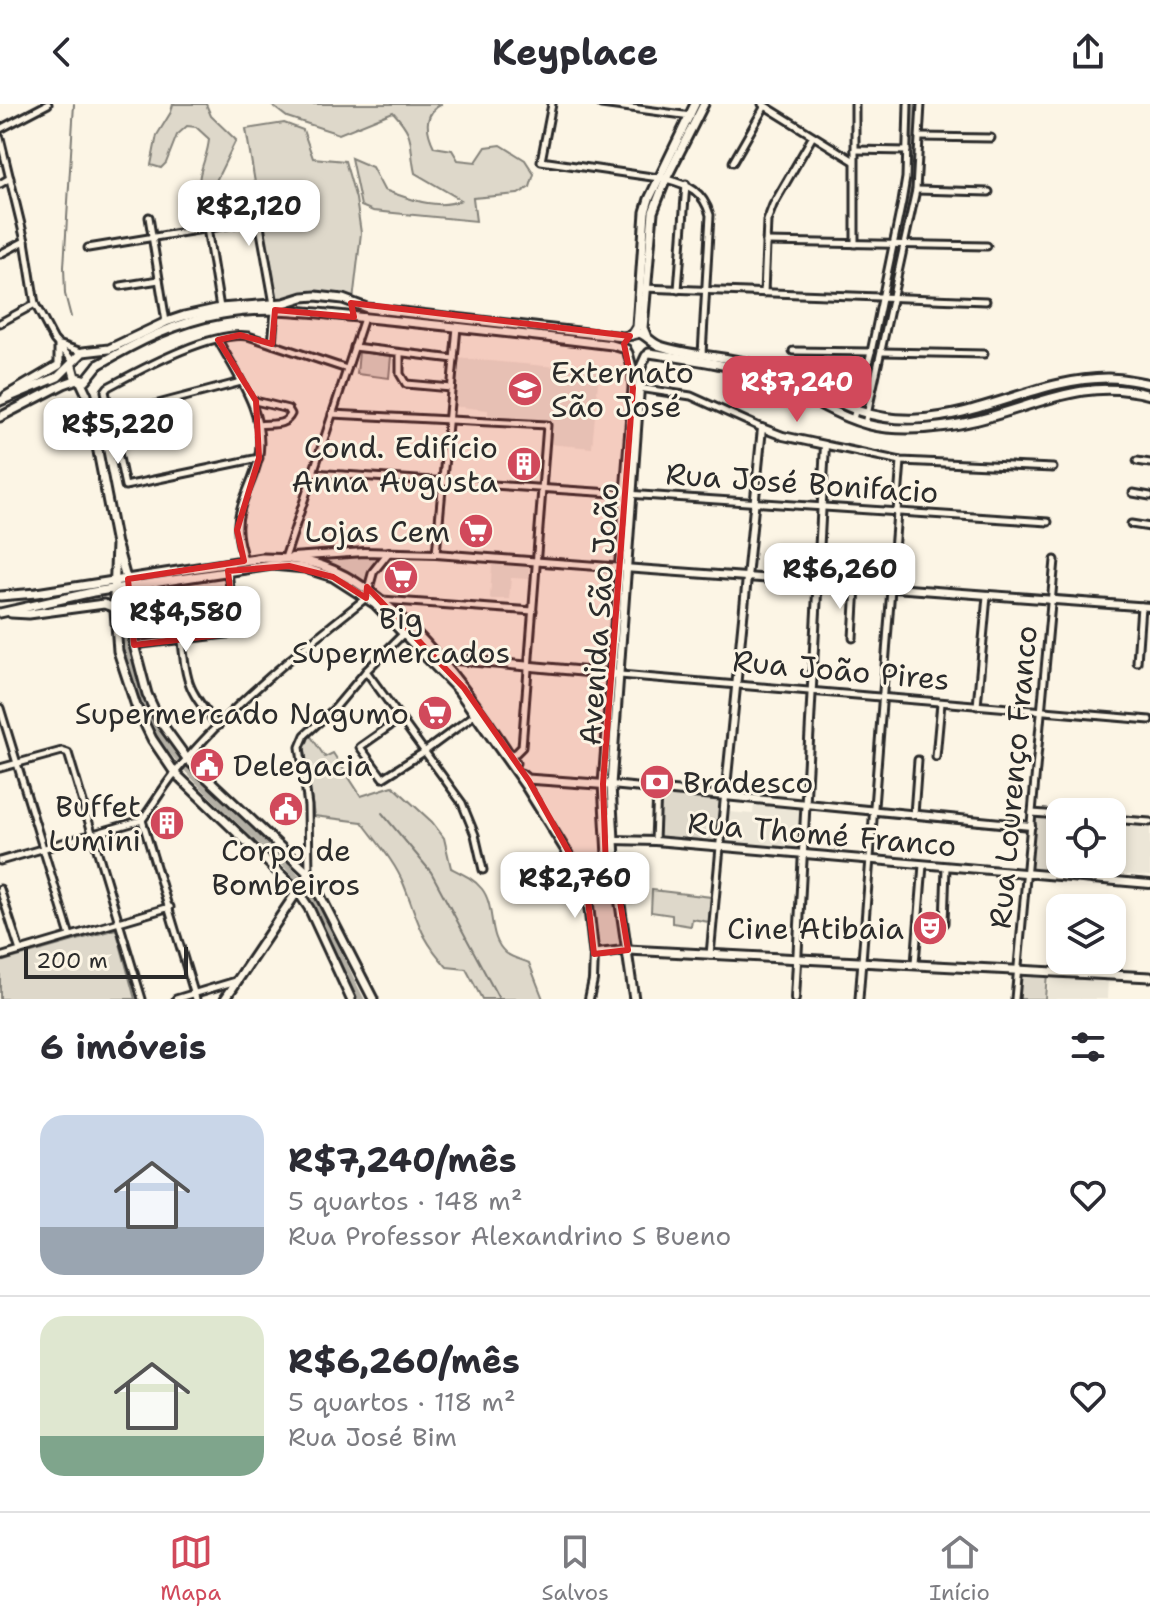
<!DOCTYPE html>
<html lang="pt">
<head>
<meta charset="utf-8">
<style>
	:root { --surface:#fff; --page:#f7f7f7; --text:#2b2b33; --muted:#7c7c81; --line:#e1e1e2; --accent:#d1495b }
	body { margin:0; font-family:"Shantell Sans",sans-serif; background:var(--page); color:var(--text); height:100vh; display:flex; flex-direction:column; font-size:30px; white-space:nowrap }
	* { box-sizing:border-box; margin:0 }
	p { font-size:26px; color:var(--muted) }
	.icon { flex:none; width:44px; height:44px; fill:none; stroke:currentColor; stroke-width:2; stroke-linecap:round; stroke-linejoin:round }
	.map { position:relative; height:895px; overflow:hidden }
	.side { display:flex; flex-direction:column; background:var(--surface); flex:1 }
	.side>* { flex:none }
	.tools { position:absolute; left:1046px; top:694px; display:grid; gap:16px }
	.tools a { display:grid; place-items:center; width:80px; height:80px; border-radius:16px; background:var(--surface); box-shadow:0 4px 12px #0003; font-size:40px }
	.scale { position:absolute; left:24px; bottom:20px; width:164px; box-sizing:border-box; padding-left:8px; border:4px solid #2b2b2b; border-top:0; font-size:22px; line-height:28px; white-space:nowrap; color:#2b2b2b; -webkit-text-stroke:6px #fcf5e5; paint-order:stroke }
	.price { position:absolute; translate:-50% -68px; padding:0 18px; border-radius:16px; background:#fff; color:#222; font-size:26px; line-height:52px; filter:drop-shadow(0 2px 4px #0008) }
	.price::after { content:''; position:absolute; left:50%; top:48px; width:24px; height:18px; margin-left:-12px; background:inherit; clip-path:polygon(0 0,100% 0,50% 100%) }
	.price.active { background:var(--accent); color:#fff }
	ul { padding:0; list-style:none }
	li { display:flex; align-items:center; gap:24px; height:200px; padding:0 40px }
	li+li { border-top:2px solid var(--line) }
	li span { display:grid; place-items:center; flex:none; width:224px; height:160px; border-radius:24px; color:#555 }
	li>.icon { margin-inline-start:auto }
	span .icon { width:96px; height:96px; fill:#fffc; stroke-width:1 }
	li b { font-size:34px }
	h2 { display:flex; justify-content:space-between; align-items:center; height:96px; padding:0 40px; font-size:34px }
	header { display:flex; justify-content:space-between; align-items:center; height:104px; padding:0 40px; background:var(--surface); font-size:36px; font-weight:700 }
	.tab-bar { display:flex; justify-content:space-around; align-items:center; height:112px; border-top:2px solid var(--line); background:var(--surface); font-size:22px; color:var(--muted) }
	.tab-bar a { display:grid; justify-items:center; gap:4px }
	.tab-bar .active { color:var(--accent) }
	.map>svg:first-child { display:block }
</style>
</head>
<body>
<header><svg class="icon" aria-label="back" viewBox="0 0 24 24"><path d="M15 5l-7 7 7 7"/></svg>Keyplace<svg class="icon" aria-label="share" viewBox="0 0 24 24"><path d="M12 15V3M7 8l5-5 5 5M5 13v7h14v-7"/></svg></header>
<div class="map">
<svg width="1150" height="895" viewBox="0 0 1150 895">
	<rect width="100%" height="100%" fill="#fcf5e5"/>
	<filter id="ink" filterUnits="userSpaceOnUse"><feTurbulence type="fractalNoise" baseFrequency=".0125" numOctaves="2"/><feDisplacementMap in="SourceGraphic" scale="16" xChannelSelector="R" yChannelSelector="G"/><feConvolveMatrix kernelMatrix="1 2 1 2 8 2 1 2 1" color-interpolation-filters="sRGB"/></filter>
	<g filter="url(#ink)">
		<g fill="#ece6d7">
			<path d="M457 254 599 267 592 344 549 340 551 319 488 313V306L452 302Z"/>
			<path d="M492 461 529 462V475L511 474 509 495H490Z"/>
			<path d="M754 699 800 703 798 744 727 738 729 708 753 710Z"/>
			<path d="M1112 720 1150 723V772L1098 769V760H1112Z"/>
			<path d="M1049 870 1108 873 1107 895H1047Z"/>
		</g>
		<g fill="#ded8ca" stroke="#84827a" stroke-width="2">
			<path d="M173 0H206L211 12 236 36 212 85 199 86C197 68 208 53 209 35L196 23 187 22 177 31 166 59 161 64 151 61 157 31 171 8Z"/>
			<path d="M270 0H442C423 9 426 27 434 43L452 46 458 56 476 58 486 43 501 41 525 56 534 70 530 83 518 90 473 94 476 117 373 107 361 102 351 54 372 63 384 86C408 94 437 107 461 96L415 69C408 38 417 34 393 8L339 30 287 13Z"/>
			<path d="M284 19 303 26 313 54 345 57 356 95 361 129 353 197 343 192 275 198 246 25Z"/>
			<path d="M359 248 391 252 389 274 357 270Z"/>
			<path d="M387 449 366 485 341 469 291 454Z"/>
			<path d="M310 631 325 653 333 649 361 692 393 682 432 718 444 734 451 764C463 770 474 775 482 785 496 803 487 833 506 849 512 854 523 856 529 859L543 895H482L466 865 447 863C419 832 419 818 404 781 395 758 376 737 362 718L314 712 304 646Z"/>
			<path d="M661 689 721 695 717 738 658 734Z"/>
			<path d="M1033 710 1060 712V760H1092V772L1029 768Z"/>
			<path d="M602 766 615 772 624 842 595 845 588 779 589 772Z"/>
			<path d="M652 786 711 793 709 818 692 815 691 822 672 819V811L651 808Z"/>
			<path d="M116 825 135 895H0V858Z"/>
			<path d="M1019 868 1047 869 1045 895H1017Z"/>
		</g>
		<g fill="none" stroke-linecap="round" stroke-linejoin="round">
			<g stroke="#7d7b74" stroke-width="2">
				<path d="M71 213 65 190 64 163 74 0"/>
				<path d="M382 709 431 768 499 895"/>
			</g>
			<g stroke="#b4b0a5" stroke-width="6">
				<path d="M864 304 910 81 913 0"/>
				<path d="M125 492C122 615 174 654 256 733 269 745 284 757 295 771 325 806 339 855 361 895"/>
			</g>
			<g stroke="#2b2b2b" stroke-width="11">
				<g id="minor">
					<path d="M552 0 541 57 666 75C689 81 703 87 710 111L702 250"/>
					<path d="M601 0 691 12"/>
					<path d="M762 0 854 57"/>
					<path d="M855 0V140"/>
					<path d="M0 25 48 0"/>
					<path d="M920 33 991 34"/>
					<path d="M0 34 25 137 35 200 54 236 73 257"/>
					<path d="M855 46 907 47"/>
					<path d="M733 58 765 2"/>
					<path d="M0 80 10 74"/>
					<path d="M253 83 274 200"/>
					<path d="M916 86 989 88"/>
					<path d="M149 113 166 218"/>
					<path d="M207 124 220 204"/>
					<path d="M766 138 987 142"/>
					<path d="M88 144 258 116"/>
					<path d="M0 150 25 137"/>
					<path d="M121 182 159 176"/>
					<path d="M643 184 986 197"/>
					<path d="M678 186 686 80"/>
					<path d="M764 189 767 117 773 101 813 32"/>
					<path d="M0 219 35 200"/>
					<path d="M218 236C238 272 268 313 258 356 253 379 236 403 238 427 238 437 242 447 244 457"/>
					<path d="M272 240 275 206"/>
					<path d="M61 241 82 248"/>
					<path d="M354 243 454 255"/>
					<path d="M793 247 871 248"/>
					<path d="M883 248 984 250"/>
					<path d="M400 249V270L406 280 451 284"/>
					<path d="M639 284 691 292 762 324"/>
					<path d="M251 296 288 305 291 310C285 323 271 319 258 321"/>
					<path d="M332 310 547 321 522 643 516 649 508 651"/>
					<path d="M109 313 241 278"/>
					<path d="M853 315 871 248 902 98 906 74 908 0"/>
					<path d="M865 320 916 86 921 0"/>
					<path d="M825 341 901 357 1053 364"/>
					<path d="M259 354 125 382 105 287 108 283C142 265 210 227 248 232L347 265"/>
					<path d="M1137 357 1150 359"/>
					<path d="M313 369 1048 418"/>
					<path d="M1133 389 1150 392"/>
					<path d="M1131 420 1150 423"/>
					<path d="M436 450 457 223"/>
					<path d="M285 454 364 214"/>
					<path d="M382 496 533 507"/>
					<path d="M853 534 856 481"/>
					<path d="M182 536C186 581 189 587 218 622"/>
					<path d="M134 541 235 529 228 467"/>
					<path d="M1137 558 1141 502"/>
					<path d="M366 567 462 699 475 731 483 766"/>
					<path d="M620 571 1150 616"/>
					<path d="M977 602 987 492"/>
					<path d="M0 604 70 832"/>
					<path d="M400 615 360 643 383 674 424 648 477 609"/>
					<path d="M936 653 941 599"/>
					<path d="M0 664 62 647 68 649 142 895"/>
					<path d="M1032 709 1060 711"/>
					<path d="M914 710 918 656"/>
					<path d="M1112 715 1150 718"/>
					<path d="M142 716C153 701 163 684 174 670 228 603 299 547 366 494"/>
					<path d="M142 716 196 895"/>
					<path d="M655 737 657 685"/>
					<path d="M0 757 142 716"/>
					<path d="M309 769 308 702 300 643 305 631 335 604 366 567 409 524"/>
					<path d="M1093 776 1094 760"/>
					<path d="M0 785 20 847"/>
					<path d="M944 819 946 763"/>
					<path d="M710 851 720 743"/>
					<path d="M0 853 170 803"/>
					<path d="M915 859 923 761"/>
					<path d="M176 895 236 877"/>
					<path d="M859 895 901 357"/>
					<path d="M1015 895 1055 456"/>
				</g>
			</g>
			<g stroke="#2b2b2b" stroke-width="12">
				<g id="tertiary">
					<path d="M292 453 364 448 436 450 1150 503"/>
					<path d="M367 490 373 468 389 448"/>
					<path d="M611 681 1031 722"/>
					<path d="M613 736 655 737 1150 780"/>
					<path d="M720 743 762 324 783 332 825 341 795 895"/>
					<path d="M589 895 593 876 594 850"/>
				</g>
			</g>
			<g stroke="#2b2b2b" stroke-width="13">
				<g id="secondary">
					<path d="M632 231 637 223 645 108 649 95 695 0"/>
					<path d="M646 231 643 224 653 108 666 75 704 0"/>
					<path d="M649 249C689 255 731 260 769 275 807 290 844 320 887 324 916 327 949 323 978 316 1038 301 1086 273 1150 291"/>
					<path d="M98 261C137 238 176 218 222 210 270 201 320 210 368 214 449 222 531 231 612 241L626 245"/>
					<path d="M72 262 75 273 86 276 98 261"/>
					<path d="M80 276 87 291 116 440 114 493 118 547 136 602 152 635 175 669 297 786 309 804 351 895"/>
					<path d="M6 292 59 261V242"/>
					<path d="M0 297 58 273 83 248 109 245 166 218 184 212 220 204 284 199 303 193 316 192 343 195 367 204 623 233 640 229C648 233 652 239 660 242 693 253 729 251 762 263 819 283 851 318 917 315 983 312 1042 274 1108 274 1122 274 1136 277 1150 280"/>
					<path d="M0 313 64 280 78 275"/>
					<path d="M117 442 125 471 132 482 134 541 147 590 159 616 188 656 309 770 373 895"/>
					<path d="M0 492 36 489 262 454C283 454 303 455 323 462 399 489 473 593 515 659"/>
					<path d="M0 509 93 488 272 461 305 464 333 473 375 500 458 586 525 681 586 779"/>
					<path d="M11 509 29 510 104 500 115 504"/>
					<path d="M439 554 614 570"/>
					<path d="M521 670 527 675 611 681"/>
					<path d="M601 765 593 768 586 779 594 850 628 846 1150 873"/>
					<path d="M601 765 604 763 607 752 603 680 633 284V267L628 249"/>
					<path d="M225 895 309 770"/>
					<path d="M634 895 616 773 611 681 641 263 646 252"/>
				</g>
			</g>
			<use href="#minor" stroke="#fcf5e5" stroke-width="5"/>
			<use href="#tertiary" stroke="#fcf5e5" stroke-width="6"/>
			<use href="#secondary" stroke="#fcf5e5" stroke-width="7"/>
		</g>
	</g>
	<path fill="#d62828" fill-opacity="0.2" stroke="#d62828" stroke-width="6" stroke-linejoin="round" d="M351 199 630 232 624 240 633 284 603 680 606 765 616 773 628 846 594 850 586 779 529 677 464 584 367 483 366 494 333 473 289 462 228 467 235 529 134 541 128 475 244 457 237 426 259 354 256 297 218 236 240 231 272 240 275 206 354 213Z"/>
	<defs>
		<g id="school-disc" transform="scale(1.8)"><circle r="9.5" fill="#d1495b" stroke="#fcf5e5"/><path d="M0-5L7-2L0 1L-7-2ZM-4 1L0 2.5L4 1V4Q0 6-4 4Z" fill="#fff"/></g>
		<g id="building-disc" transform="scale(1.8)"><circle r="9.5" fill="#d1495b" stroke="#fcf5e5"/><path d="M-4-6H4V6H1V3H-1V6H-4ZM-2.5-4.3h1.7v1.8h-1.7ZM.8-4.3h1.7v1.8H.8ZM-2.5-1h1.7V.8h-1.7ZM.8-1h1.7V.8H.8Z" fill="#fff"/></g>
		<g id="supermarket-disc" transform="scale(1.8)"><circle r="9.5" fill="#d1495b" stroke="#fcf5e5"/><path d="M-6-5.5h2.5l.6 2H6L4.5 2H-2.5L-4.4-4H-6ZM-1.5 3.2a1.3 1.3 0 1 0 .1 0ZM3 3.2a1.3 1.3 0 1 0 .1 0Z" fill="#fff"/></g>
		<g id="civic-disc" transform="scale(1.8)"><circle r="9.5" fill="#d1495b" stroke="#fcf5e5"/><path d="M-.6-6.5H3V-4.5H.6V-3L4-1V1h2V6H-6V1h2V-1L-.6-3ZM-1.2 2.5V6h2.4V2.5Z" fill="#fff"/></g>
		<g id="bank-disc" transform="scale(1.8)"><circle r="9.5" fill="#d1495b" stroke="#fcf5e5"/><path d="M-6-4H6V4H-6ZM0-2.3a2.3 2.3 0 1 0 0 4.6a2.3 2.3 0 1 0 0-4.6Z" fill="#fff"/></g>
		<g id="theatre-disc" transform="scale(1.8)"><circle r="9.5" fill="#d1495b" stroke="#fcf5e5"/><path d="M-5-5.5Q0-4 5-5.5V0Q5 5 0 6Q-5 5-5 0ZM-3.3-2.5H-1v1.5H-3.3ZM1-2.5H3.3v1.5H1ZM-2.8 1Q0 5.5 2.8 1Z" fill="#fff"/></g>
	</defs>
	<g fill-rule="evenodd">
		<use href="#school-disc" x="525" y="285"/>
		<use href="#building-disc" x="524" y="360"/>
		<use href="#supermarket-disc" x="476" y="427"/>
		<use href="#supermarket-disc" x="401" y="473"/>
		<use href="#supermarket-disc" x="435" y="609"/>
		<use href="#civic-disc" x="207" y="661"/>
		<use href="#bank-disc" x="657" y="678"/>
		<use href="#civic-disc" x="286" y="705"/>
		<use href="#building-disc" x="167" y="719"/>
		<use href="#theatre-disc" x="930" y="824"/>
	</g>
	<g text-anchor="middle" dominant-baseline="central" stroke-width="6" stroke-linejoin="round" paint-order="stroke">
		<g font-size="30" fill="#2b2b2b" stroke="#fcf5e5" text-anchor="end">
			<text x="551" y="268" text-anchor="start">Externato<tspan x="551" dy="34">São José</tspan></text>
			<text x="498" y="343">Cond. Edifício<tspan x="498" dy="34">Anna Augusta</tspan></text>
			<text x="450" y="427">Lojas Cem</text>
			<text x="401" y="514" text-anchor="middle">Big<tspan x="401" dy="34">Supermercados</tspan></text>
			<text x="409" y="609">Supermercado Nagumo</text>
			<text x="233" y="661" text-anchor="start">Delegacia</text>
			<text x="683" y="678" text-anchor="start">Bradesco</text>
			<text x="141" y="702">Buffet<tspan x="141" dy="34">Lumini</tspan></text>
			<text x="286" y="746" text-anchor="middle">Corpo de<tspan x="286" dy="34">Bombeiros</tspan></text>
			<text x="904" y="824">Cine Atibaia</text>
		</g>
		<g font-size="30" fill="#2b2b2b" stroke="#fcf5e5">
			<text transform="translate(802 379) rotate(4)">Rua José Bonifacio</text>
			<text transform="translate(599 510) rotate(-86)">Avenida São João</text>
			<text transform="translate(841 566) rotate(5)">Rua João Pires</text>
			<text transform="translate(1013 673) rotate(-85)">Rua Lourenço Franco</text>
			<text transform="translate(822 730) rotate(5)">Rua Thomé Franco</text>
		</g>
	</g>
</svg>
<div class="tools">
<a><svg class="icon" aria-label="locate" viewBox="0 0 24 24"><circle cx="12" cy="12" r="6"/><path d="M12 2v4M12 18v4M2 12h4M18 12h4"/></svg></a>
<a><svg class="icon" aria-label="layers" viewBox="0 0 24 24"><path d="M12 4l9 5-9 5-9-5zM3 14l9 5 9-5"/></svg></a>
</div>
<div class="scale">200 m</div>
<b class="price" style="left:249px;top:144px">R$2,120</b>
<b class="price active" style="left:797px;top:320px">R$7,240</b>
<b class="price" style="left:118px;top:362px">R$5,220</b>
<b class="price" style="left:840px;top:507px">R$6,260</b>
<b class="price" style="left:186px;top:550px">R$4,580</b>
<b class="price" style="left:575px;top:816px">R$2,760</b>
</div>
<section class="side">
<h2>6 imóveis<svg class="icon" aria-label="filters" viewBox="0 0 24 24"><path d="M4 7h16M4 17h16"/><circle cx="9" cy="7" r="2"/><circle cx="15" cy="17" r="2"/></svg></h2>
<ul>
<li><span style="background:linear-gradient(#c9d6e8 70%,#9aa5b1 0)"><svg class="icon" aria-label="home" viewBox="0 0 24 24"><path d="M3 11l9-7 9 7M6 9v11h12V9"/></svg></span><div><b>R$7,240/mês</b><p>5 quartos · 148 m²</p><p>Rua Professor Alexandrino S Bueno</p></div><svg class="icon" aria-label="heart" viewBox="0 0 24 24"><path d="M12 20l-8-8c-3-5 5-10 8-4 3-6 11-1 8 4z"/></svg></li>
<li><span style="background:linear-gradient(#dfe7d0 75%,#7fa58c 0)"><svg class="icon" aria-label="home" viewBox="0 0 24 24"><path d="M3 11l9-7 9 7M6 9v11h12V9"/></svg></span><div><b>R$6,260/mês</b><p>5 quartos · 118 m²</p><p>Rua José Bim</p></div><svg class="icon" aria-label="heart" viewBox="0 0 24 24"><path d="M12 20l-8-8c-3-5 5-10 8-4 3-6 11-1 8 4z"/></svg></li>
</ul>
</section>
<nav class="tab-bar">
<a class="active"><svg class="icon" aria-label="map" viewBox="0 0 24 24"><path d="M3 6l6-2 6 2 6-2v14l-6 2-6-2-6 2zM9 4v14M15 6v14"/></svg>Mapa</a>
<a><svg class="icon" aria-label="saved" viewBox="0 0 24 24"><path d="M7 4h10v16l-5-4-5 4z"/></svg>Salvos</a>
<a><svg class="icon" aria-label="home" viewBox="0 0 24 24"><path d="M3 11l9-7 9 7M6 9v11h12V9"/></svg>Início</a>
</nav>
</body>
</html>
